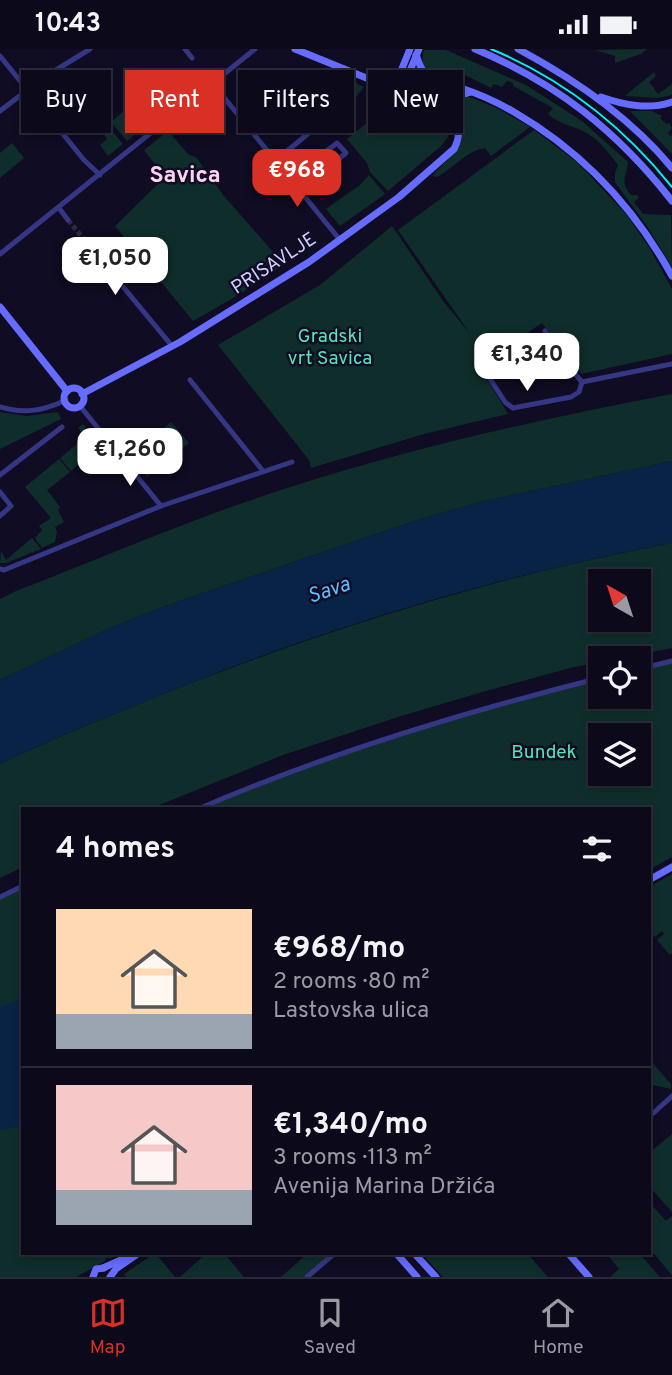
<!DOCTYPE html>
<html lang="en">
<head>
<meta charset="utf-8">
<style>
	:root { --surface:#0b091a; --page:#141223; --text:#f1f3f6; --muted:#9a9aa2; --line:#2b2a39; --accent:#d93025 }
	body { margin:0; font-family:Overpass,sans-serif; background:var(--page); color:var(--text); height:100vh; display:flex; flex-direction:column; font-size:26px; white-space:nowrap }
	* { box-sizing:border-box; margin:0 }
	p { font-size:23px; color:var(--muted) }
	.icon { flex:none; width:38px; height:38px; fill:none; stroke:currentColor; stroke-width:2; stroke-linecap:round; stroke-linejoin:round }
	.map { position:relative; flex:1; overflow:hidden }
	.panel { position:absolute; left:21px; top:758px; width:630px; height:448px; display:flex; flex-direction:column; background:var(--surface); border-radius:0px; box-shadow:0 4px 10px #0003,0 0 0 2px var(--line) }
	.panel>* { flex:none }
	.guide { position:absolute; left:21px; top:21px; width:630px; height:63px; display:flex; gap:14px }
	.needle { width:46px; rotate:321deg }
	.tools { position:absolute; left:588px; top:520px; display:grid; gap:14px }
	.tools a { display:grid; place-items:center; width:63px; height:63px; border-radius:0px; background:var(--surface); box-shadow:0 4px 10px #0003,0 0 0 2px var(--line); font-size:35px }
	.price { position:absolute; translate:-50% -60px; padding:0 16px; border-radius:14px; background:#fff; color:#222; font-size:23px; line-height:46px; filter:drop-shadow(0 2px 4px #0008) }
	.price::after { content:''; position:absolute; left:50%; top:42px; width:21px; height:16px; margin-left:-10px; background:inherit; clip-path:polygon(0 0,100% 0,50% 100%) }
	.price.current { background:var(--accent); color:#fff }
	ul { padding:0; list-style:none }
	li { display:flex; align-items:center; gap:21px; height:175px; padding:0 35px }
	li+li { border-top:2px solid var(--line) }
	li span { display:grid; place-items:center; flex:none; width:196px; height:140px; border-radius:0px; color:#555 }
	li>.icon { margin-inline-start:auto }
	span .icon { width:84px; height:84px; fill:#fffc; stroke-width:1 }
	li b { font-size:30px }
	h2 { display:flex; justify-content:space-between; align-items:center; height:84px; padding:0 35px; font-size:30px }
	.tag { padding:0 24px; border-radius:0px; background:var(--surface); box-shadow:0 4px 10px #0003,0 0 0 2px var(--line); font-size:24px; line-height:63px }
	.tag.current { background:var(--accent); color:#fff }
	.status { display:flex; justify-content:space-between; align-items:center; height:49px; padding:0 35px; background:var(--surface); direction:ltr }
	.status svg { height:19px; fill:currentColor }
	.tab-bar { display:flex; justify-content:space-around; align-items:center; height:98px; border-top:2px solid var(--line); background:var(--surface); font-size:19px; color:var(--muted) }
	.tab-bar a { display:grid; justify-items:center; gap:4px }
	.tab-bar .current { color:var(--accent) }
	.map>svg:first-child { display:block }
</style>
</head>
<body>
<div class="status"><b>10:43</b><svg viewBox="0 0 49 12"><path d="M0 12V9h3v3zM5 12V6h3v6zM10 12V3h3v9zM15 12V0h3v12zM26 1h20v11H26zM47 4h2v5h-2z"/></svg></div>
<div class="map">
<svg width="672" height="1228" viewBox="0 0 672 1228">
	<rect width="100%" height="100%" fill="#0f0c23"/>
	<g fill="#0f2e2b" fill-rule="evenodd">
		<path d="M647 0 641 5 615 14V7L595 1Z"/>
		<path d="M424 1H446L526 36 582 72 628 113C627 128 619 132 631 146H637L639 149 634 153 643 165 671 166 672 218 647 177 615 133V124L618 116C609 104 599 91 585 83 573 77 559 75 548 65L553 59 513 37V34L507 32 502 38 494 35 491 39 463 25 450 22 448 25C445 25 442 27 438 27 424 28 420 11 424 1Z"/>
		<path d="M416 16 433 32 436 38 428 48 407 40Z"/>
		<path d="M654 23 656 27 649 33 658 45 672 35V46L658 49 625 47Z"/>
		<path d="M349 31 364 38 348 58 333 71Z"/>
		<path d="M196 35 127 92 111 73 136 52Z"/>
		<path d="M270 38 273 43 256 73 244 58Z"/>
		<path d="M382 44 437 68 448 77V88L441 97 388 142 370 123 367 114 347 90 372 70 370 66 378 58 375 52Z"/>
		<path d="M467 47 497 59 530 78 491 107 485 99C466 102 454 119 437 128L432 127C460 96 470 100 454 56L459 50Z"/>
		<path d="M630 62H652L662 67 660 69 666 75 669 74 672 79 668 84 670 87 672 86V105Z"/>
		<path d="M107 76 123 95 108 107 100 96 107 90 100 81Z"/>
		<path d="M534 81 577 113 626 165 650 200 672 240V305L581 325 542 274 489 310 487 308 481 320 508 365 424 385 311 419 309 411 218 296 320 236 392 177 443 252 471 286 398 181Z"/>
		<path d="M168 82 189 106 196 108 224 147 274 204 281 217 240 245 193 272 115 177 165 128 144 101Z"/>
		<path d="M12 94 24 109 0 129V104Z"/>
		<path d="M369 126 385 145 340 177 326 160 360 136Z"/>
		<path d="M672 345V412L480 453 411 473 168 556 110 579 0 631V550L16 542C89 514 161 483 234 457 376 407 524 373 672 345Z"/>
		<path d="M0 363 27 367 58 363 61 370 0 400Z"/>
		<path d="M171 373 189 394 147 428 130 407Z"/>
		<path d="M83 375 101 396 71 422 60 409 87 387 78 379Z"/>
		<path d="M59 410 70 423 47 441 60 458 58 461 64 473 55 478 57 483 55 493 42 499 35 489 42 481 39 477 51 469 25 438Z"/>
		<path d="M32 489 41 500 6 514H0L1 502 6 511Z"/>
		<path d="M672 494V599L622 609H600V613L570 619 486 642 401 667 283 706 152 759 23 760V818L0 829V715L12 709C224 614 443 537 672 494ZM600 532H639V570H600Z"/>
		<path d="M672 614V808L649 821V760H202C330 703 466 666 600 631V648H639V621ZM600 686H639V724H600Z"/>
		<path d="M672 825V904L670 906 657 891 664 885 662 882 655 888 649 882V838Z"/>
		<path d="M23 839V1204H120L111 1209H106L105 1212 76 1228H0V850Z"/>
		<path d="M649 1010 671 1035V1040L649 1035Z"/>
		<path d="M672 1085V1163L649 1137V1104Z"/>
		<path d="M649 1153 666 1172 672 1167V1226L649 1199Z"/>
		<path d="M155 1204 175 1228H126L124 1225Z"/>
		<path d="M207 1204H224L244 1228H180Z"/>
		<path d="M308 1204H331L304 1228H281Z"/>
		<path d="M421 1204H527L548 1228H443Z"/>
		<path d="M606 1204H639L660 1228H610L619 1220Z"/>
	</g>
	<g fill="#092346">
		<path d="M672 412V494C488 528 308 584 136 656 90 675 44 693 0 715V631L110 579 168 556 411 473 480 453Z"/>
		<path d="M23 949V1077L0 1081V958Z"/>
	</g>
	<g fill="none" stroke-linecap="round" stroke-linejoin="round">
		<path stroke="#2c2944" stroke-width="5" stroke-dasharray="5 2.5" stroke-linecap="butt" d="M68 171 91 199"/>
		<g stroke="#353785" stroke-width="5">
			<path d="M185 0 192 9"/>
			<path d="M0 7 84 111 100 126"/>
			<path d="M213 35 340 191"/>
			<path d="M0 62 43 29 90 0"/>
			<path d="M275 112 321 74 345 19"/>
			<path d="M290 130 337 94 346 104 300 142"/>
			<path d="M59 159 68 171"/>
			<path d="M91 199 172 297"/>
			<path d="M0 205 255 0"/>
			<path d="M545 282 564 312 582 333 672 315"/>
			<path d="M485 322 505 353 513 359 571 348 579 343 582 333"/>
			<path d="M190 331 263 422"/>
			<path d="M80 357 161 457"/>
			<path d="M0 358C23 365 42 362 64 352"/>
			<path d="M0 426 62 378"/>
			<path d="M0 443 11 457 0 467"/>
			<path d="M0 520 4 521 161 457 292 413"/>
			<path d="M639 620 672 612"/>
			<path d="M198 760C328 704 464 663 600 629"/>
			<path d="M0 848 23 837"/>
			<path d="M649 1068 672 1047"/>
			<path d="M307 1228 335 1204"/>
		</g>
		<g stroke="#666cff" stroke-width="7">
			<path d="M475 0C557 34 617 82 672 152"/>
			<path d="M518 0C576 31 630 68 672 119"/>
			<path d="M416 6C419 13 420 20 426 25 436 32 450 35 461 39 479 45 497 53 514 63 583 103 634 158 672 227"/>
			<path d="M394 39 410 0"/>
			<path d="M401 43 419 0"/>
			<path d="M601 48C624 56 648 61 672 53"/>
			<path d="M426 53 437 42V35L434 29"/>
			<path d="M447 62 458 47 471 43"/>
			<path d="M0 258 67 342"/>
			<circle cx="74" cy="349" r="10"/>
			<path d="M82 345 180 293 309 213 399 148 454 100C461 87 460 75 450 63L295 0"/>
			<path d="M649 831 672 818"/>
			<path d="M396 1204 417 1228"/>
			<path d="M414 1204 436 1228"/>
			<path d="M568 1204 589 1228"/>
			<path d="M103 1219 132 1206"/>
			<path d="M93 1228 96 1220 104 1219"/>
			<path d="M110 1228 116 1220 139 1204"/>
		</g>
		<path stroke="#00f1fa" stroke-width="2" d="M491 0C563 30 623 77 672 138"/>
	</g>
	<g text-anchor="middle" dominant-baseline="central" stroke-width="5" stroke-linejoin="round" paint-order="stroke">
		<g font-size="19" fill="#d1cfff" stroke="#0f0c23">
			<text transform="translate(274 215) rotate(-33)">PRISAVLJE</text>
		</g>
		<g font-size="19" fill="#54e6b8" stroke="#0f0c23">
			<text x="330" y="288">Gradski<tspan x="330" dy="22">vrt Savica</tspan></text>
			<text x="544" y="704">Bundek</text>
		</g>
		<g font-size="21" font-style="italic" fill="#5dbfff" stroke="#0f0c23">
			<text transform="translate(329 542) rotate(-19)">Sava</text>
		</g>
		<g font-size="23" font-weight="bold" fill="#ffd1f1" stroke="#0f0c23">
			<text x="185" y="127">Savica</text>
		</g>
	</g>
</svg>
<div class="tools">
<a><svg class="needle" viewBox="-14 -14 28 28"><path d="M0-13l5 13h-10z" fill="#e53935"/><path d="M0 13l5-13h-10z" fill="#9a9aa2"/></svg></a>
<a><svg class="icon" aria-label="locate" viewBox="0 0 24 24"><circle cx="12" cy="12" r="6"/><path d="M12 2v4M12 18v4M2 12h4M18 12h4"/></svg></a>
<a><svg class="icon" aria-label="layers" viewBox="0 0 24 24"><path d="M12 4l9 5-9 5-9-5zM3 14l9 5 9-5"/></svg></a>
</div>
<b class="price current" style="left:297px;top:160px">€968</b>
<b class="price" style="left:115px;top:248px">€1,050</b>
<b class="price" style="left:527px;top:344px">€1,340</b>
<b class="price" style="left:130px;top:439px">€1,260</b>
<div class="guide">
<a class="tag">Buy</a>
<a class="tag current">Rent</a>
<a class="tag">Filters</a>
<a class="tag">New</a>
</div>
<section class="panel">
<h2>4 homes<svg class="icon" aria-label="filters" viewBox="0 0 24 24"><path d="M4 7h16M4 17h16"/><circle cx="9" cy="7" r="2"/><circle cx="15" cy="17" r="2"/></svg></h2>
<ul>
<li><span style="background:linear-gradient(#ffd9b3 75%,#9aa5b1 0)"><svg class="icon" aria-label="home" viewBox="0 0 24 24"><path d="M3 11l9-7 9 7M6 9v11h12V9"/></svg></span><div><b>€968/mo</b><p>2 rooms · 80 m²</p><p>Lastovska ulica</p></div></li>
<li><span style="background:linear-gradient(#f6c9c9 75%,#9aa5b1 0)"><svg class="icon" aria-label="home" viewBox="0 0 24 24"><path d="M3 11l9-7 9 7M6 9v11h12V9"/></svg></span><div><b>€1,340/mo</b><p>3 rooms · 113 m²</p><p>Avenija Marina Držića</p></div></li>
</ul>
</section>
</div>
<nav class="tab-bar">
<a class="current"><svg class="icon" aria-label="map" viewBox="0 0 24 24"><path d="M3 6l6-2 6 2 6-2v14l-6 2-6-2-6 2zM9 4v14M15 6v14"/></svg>Map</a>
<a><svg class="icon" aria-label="saved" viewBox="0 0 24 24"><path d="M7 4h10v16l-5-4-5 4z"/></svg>Saved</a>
<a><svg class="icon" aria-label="home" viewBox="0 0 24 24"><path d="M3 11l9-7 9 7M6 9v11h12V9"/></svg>Home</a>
</nav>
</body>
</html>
